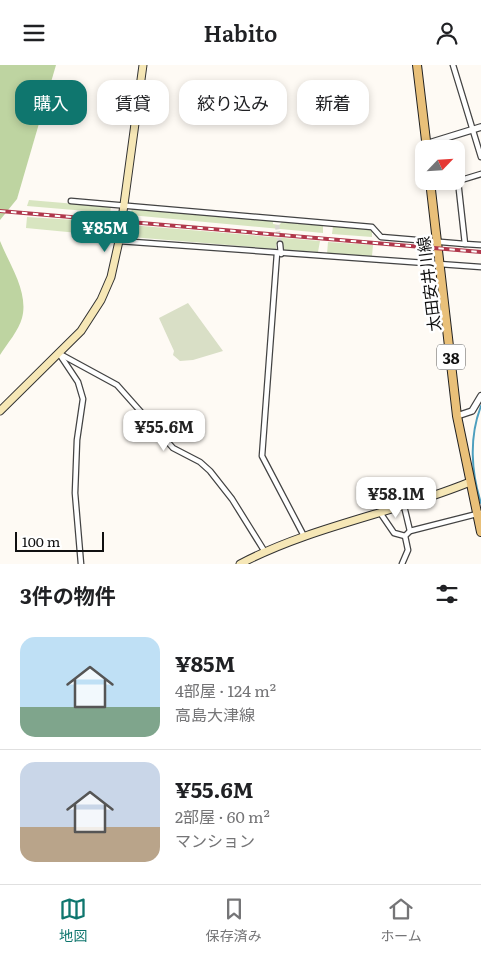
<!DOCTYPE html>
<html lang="ja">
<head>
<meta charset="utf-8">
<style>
	:root { --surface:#fff; --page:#f6f6f6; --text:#202124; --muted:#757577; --line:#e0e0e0; --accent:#0f766e }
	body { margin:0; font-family:Literata,"Noto Sans JP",serif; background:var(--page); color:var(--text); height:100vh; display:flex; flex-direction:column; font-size:19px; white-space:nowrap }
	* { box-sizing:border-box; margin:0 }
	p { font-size:16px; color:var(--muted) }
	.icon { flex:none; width:28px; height:28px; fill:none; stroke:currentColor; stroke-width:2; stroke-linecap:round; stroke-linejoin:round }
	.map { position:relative; height:499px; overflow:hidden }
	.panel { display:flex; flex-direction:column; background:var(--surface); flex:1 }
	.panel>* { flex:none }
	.hud { position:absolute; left:15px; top:15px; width:451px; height:45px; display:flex; gap:10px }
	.needle { width:32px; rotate:65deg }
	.buttons { position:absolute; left:415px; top:75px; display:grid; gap:10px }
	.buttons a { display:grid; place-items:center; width:50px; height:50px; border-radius:10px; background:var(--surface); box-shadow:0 2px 8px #0003; font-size:25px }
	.scale { position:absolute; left:15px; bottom:12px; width:89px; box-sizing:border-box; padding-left:5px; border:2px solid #101010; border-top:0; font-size:14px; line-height:18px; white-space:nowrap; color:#101010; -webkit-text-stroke:4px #fff; paint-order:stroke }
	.price { position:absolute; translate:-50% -42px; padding:0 11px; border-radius:10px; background:#fff; color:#222; font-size:16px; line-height:32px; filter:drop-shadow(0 1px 2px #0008) }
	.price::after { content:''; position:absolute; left:50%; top:30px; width:15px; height:11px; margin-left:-8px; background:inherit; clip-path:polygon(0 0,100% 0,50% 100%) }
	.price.selected { background:var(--accent); color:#fff }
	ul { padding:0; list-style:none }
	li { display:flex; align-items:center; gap:15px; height:125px; padding:0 20px }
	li+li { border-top:1px solid var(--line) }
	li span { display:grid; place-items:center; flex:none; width:140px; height:100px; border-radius:15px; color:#555 }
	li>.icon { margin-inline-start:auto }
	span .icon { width:60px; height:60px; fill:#fffc; stroke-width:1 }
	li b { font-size:21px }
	h2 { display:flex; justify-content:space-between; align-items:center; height:60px; padding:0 20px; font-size:21px }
	.tag { padding:0 18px; border-radius:15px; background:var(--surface); box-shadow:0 2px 8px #0003; font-size:18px; line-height:45px }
	.tag.selected { background:var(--accent); color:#fff }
	header { display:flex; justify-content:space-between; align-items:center; height:65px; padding:0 20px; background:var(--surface); font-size:22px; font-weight:600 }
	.tab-bar { display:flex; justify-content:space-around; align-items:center; height:70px; border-top:1px solid var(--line); background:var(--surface); font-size:14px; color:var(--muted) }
	.tab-bar a { display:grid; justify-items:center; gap:2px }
	.tab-bar .selected { color:var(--accent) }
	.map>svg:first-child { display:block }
</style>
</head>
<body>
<header><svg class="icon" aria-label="menu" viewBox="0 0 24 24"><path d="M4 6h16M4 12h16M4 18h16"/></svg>Habito<svg class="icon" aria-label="person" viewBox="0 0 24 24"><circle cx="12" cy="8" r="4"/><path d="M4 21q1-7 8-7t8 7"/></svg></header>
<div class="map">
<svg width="481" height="499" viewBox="0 0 481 499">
	<rect width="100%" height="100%" fill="#fefaf4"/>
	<g fill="#d8e5c0">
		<path d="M29 135 111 142 110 148 27 141Z"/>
		<path d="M132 144 273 156V159L279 160 282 157 323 160V168L130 150Z"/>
		<path d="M27 152 108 157 109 171 26 163Z"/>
		<path d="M130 160 320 176 318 187 283 185 282 179H276V184L131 172Z"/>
		<path d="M333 161 372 164V172L332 169Z"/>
		<path d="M328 177 373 180 372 191 327 189Z"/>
	</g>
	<g fill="#bed4a1">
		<path d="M0 0H56L17 134 0 155Z"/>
		<path d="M0 176C9 199 29 227 22 253 19 265 7 279 0 290Z"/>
	</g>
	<path fill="#d9dfc6" d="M188 238 223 286 193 295 180 296 173 290 174 286 159 253Z"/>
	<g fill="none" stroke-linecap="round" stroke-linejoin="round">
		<path stroke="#4d9fbe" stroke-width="2" d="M481 341C469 372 471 407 481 438"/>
		<path stroke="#dad7d2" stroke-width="4.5" stroke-dasharray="4.5 2" stroke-linecap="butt" d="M277 160 280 179"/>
		<g stroke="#434343" stroke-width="7">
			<g id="minor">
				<path d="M453 0 481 92"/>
				<path d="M481 109 458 116 465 179 481 180"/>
				<path d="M71 136 372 162 381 172 465 179"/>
				<path d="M119 176 481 202"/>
				<path d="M280 179 281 189"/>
				<path d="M277 188 262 391 304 471"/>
				<path d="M60 289 117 320 173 383 200 397 210 406 232 434 265 487"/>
				<path d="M60 290 78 317 83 334 77 375 75 428 81 499"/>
				<path d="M404 441 410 466"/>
				<path d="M381 449 394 468 405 471"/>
				<path d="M402 499 408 485 405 471 410 466 481 448"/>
			</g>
		</g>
		<g stroke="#434343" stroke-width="8">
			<g id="tertiary">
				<path d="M426 79 481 62"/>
				<path d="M457 351 472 346 481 331"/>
			</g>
		</g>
		<g stroke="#323232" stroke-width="9">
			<g id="secondary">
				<path d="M0 346 81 266 101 235 111 212 119 176 143 0"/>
				<path d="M240 499C312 461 395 448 470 417"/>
			</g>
		</g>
		<g stroke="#212121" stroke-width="10">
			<g id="primary">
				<path d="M417 0 427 84"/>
				<path d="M430 116 457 351 481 467"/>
			</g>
		</g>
		<use href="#minor" stroke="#fff" stroke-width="4.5"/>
		<use href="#tertiary" stroke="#fff" stroke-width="5.5"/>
		<use href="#secondary" stroke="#f6e7b6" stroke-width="7"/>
		<use href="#primary" stroke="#e9c079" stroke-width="8"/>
		<g stroke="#b0374b" stroke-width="4">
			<path id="rail" d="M0 146 481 187"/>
		</g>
		<use href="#rail" stroke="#fff" stroke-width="2" stroke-dasharray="5.5" stroke-linecap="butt"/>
	</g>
	<g text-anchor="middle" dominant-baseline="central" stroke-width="5" stroke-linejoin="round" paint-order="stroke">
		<rect fill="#fff" stroke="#585858" stroke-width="1" x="437" y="279.5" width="28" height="25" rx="4"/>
		<g font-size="15" font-weight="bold" fill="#101010">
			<text x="451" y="292">38</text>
		</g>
		<g font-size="16" fill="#101010" stroke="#fff">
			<text transform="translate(428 219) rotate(-97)">太田安井川線</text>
		</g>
	</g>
</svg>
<div class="buttons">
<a><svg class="needle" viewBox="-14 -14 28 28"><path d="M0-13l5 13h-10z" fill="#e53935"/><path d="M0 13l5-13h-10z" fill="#757577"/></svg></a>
</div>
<div class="scale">100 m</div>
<b class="price selected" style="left:105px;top:188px">¥85M</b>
<b class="price" style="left:164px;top:387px">¥55.6M</b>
<b class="price" style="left:396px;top:454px">¥58.1M</b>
<div class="hud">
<a class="tag selected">購入</a>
<a class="tag">賃貸</a>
<a class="tag">絞り込み</a>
<a class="tag">新着</a>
</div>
</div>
<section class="panel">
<h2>3件の物件<svg class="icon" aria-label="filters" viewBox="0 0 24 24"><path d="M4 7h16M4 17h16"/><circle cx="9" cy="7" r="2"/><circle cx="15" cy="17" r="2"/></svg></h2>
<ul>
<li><span style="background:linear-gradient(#bfe0f5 70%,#7fa58c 0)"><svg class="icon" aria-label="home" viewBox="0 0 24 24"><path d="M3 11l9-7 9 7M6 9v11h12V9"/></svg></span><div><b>¥85M</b><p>4部屋 · 124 m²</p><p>高島大津線</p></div></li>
<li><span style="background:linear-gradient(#c9d6e8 65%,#b9a48a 0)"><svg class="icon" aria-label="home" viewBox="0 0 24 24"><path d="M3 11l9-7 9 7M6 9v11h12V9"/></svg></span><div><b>¥55.6M</b><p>2部屋 · 60 m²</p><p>マンション</p></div></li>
</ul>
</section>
<nav class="tab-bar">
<a class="selected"><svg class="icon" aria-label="map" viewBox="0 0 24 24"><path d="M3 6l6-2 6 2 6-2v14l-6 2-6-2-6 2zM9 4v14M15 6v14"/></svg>地図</a>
<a><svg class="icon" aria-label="saved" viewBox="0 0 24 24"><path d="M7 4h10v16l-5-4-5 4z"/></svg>保存済み</a>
<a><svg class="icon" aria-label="home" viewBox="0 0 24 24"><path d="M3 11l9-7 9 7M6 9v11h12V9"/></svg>ホーム</a>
</nav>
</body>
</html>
